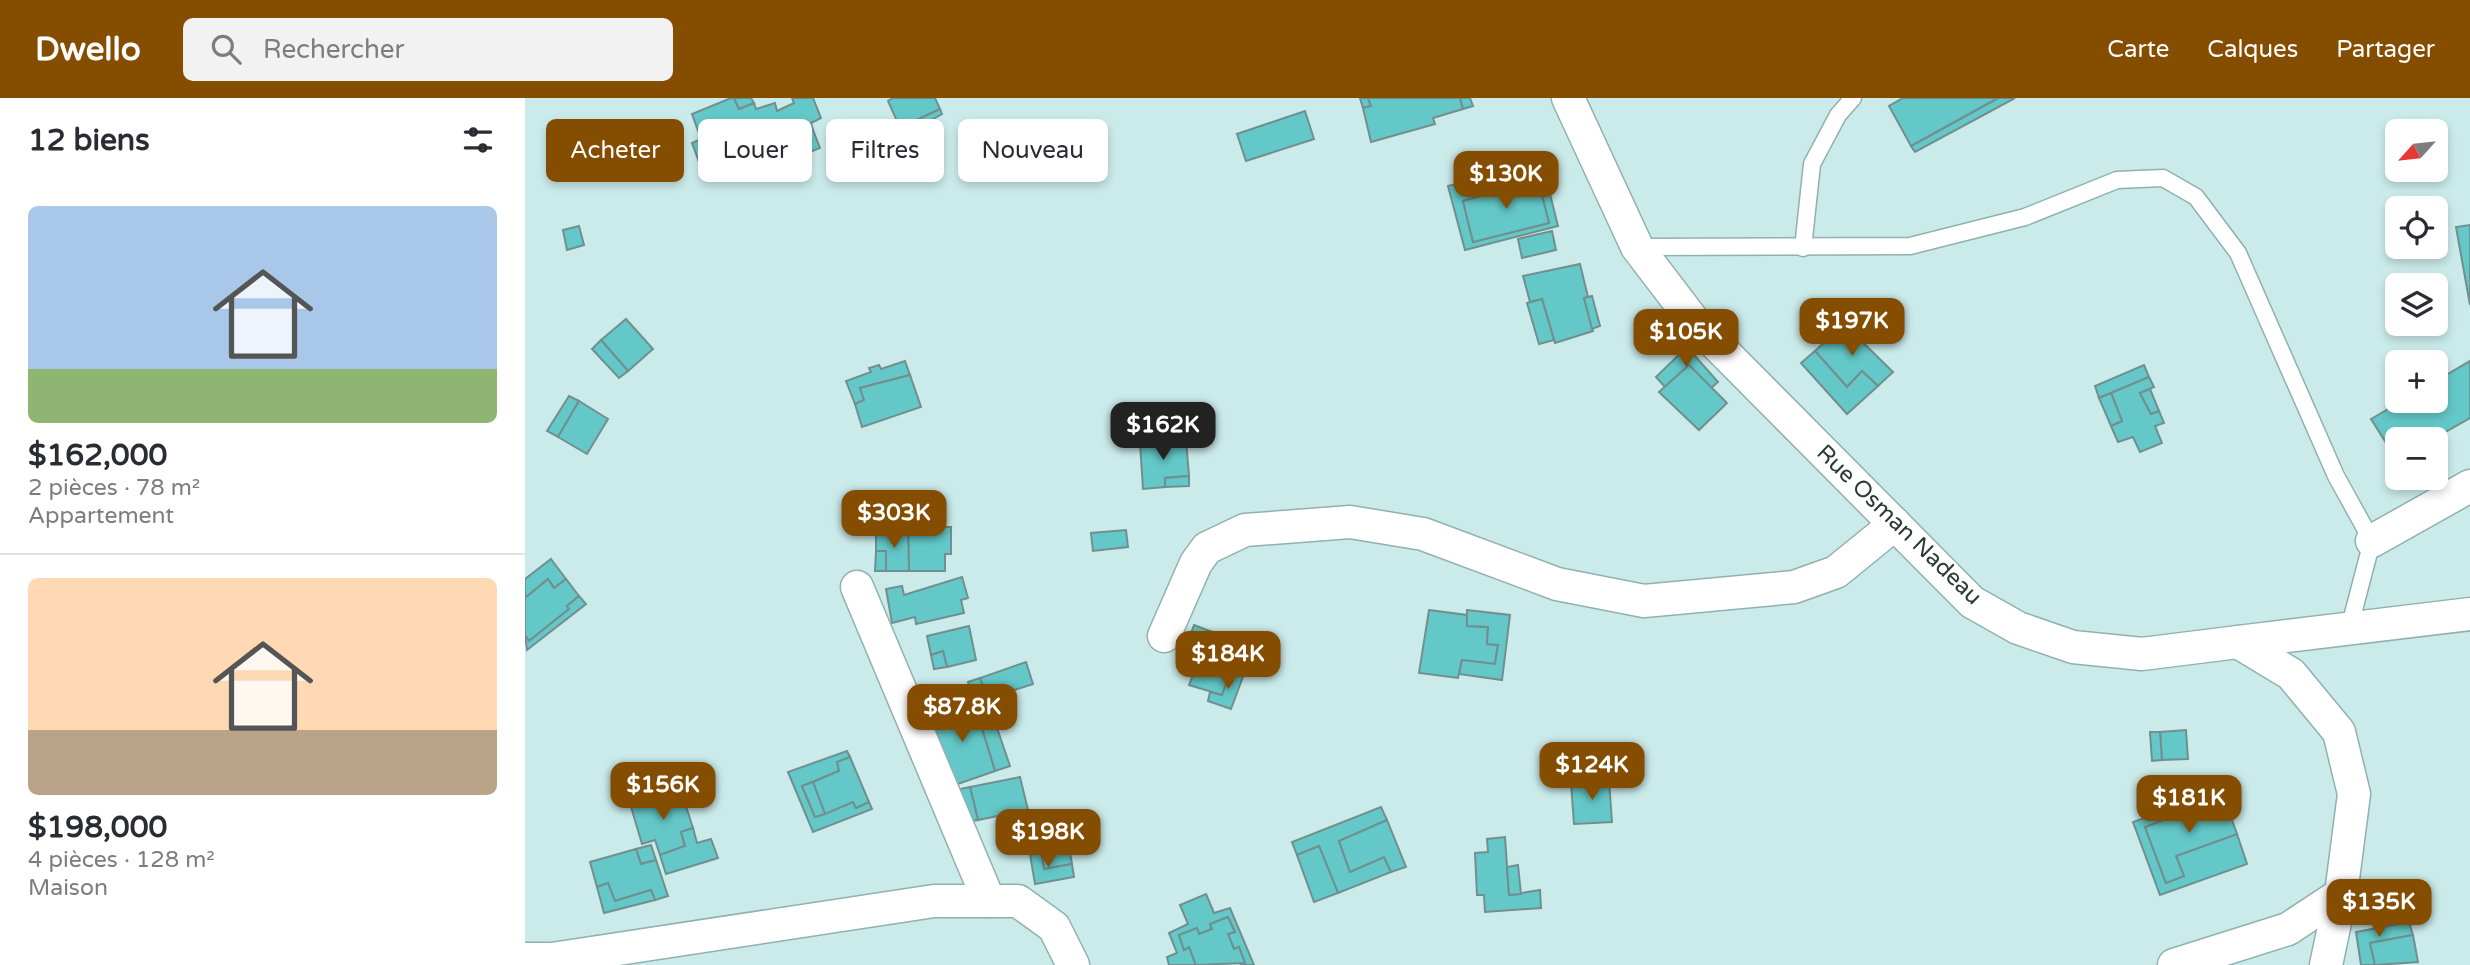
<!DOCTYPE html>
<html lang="fr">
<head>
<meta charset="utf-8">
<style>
	:root { --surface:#fff; --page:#f2f2f3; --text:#2b2b33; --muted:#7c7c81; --line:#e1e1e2; --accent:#854d00 }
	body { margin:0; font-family:"Varela Round",sans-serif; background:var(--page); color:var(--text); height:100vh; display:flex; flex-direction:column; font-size:26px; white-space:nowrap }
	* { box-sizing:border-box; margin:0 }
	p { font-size:23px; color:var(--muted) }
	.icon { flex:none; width:38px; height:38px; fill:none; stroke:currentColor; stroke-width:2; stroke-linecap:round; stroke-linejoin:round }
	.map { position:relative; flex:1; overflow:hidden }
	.drawer { display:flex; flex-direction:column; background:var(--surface); width:525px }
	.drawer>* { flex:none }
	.guide { position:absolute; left:21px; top:21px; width:665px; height:63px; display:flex; gap:14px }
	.needle { width:46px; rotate:243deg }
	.buttons { position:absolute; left:1860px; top:21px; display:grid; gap:14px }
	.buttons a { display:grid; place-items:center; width:63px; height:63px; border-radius:10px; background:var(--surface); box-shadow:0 4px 10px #0003; font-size:35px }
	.price { position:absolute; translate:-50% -60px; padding:0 16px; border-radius:14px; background:var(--accent); color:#fff; font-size:23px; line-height:46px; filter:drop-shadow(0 2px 4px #0008) }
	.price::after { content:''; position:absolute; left:50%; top:42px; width:21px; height:16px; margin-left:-10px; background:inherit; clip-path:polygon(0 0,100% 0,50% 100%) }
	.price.selected { background:#222; color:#fff }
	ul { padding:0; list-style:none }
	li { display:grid; align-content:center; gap:14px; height:371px; padding:0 28px }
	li+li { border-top:2px solid var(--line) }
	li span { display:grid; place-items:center; height:217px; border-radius:10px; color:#555 }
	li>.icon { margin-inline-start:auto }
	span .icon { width:126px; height:126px; fill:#fffc; stroke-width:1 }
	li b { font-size:30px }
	h2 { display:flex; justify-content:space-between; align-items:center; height:84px; padding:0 28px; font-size:30px }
	.pill { padding:0 24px; border-radius:10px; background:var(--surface); box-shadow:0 4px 10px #0003; font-size:24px; line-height:63px }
	.pill.selected { background:var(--accent); color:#fff }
	header { display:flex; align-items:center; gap:42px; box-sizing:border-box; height:98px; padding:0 35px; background:var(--accent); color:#fff }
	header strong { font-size:33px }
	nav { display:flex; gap:38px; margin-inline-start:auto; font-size:24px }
	.search { width:490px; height:63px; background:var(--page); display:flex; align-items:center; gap:18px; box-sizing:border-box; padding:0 24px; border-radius:10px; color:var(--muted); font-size:26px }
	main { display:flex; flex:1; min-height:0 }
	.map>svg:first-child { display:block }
</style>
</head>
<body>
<header>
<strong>Dwello</strong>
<div class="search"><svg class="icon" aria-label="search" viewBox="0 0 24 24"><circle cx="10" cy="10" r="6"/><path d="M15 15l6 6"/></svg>Rechercher</div>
<nav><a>Carte</a><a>Calques</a><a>Partager</a></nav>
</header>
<main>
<section class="drawer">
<h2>12 biens<svg class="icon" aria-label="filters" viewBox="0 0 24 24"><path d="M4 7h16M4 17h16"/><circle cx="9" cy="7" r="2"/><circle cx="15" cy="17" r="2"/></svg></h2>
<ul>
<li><span style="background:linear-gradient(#a9c7e8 75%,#8fb573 0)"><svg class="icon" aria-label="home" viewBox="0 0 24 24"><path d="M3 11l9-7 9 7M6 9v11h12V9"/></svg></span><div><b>$162,000</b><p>2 pièces · 78 m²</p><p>Appartement</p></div></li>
<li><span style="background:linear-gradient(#ffd9b3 70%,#b9a48a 0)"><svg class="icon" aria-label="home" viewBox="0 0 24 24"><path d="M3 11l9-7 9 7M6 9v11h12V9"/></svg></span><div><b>$198,000</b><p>4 pièces · 128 m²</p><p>Maison</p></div></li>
</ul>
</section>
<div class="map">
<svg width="1945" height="867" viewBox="0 0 1945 867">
	<rect width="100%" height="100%" fill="#cbebeb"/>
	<g fill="#64c8c8" stroke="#718f8f" stroke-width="2">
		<path d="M206 0H209L214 11 229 5 231 11 250 5 252 13 269 5 267 0H288L296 20 286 25 288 32 223 57 218 42 223 41 219 30 192 39 198 56 174 64 167 45 176 41 167 16Z"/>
		<path d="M209 0H226L229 5 214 11Z"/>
		<path d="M368 0H410L415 11 375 30 363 3Z"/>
		<path d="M835 0H843L846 8 838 10Z"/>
		<path d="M843 0H935L938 11 908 20 910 26 846 44 838 10 846 8Z"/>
		<path d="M935 0H945L948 8 938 11Z"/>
		<path d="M1473 0H1490L1390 54 1386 48Z"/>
		<path d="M1473 0 1386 48 1364 8 1378 0Z"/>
		<path d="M415 11 417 16 403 24 407 36 382 47 375 30Z"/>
		<path d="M780 13 789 41 721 63 712 36Z"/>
		<path d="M288 32 295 50 253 67 246 48Z"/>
		<path d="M983 73 989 90 938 103 948 144 1024 125 1012 78 1020 76 1033 128 940 152 923 88Z"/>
		<path d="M1013 82 1024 125 948 144 938 103Z"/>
		<path d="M1945 127V207L1931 129Z"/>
		<path d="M54 128 59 147 42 152 38 132Z"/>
		<path d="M1027 133 1031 152 997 160 993 141Z"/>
		<path d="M1055 166 1063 199 1059 200 1068 233 1030 245 1017 201 1005 204 998 178Z"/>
		<path d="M1067 198 1075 228 1067 231 1059 200Z"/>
		<path d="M1017 201 1029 242 1014 246 1002 205Z"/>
		<path d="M101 221 128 251 103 273 76 242Z"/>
		<path d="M1319 226 1368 274 1353 288 1337 273 1322 289 1290 253Z"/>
		<path d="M76 242 103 273 94 280 67 251Z"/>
		<path d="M1162 249 1193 284 1186 290 1164 267 1140 289 1131 279Z"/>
		<path d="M1290 253 1322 289 1337 273 1353 288 1322 316 1276 265Z"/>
		<path d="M380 263 385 277 335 290 339 302 330 306 321 283 346 274 344 270 354 267 356 271Z"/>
		<path d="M1945 263V320L1908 341H1872V362L1846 321 1877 303H1911V283Z"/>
		<path d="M1164 267 1202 305 1174 332 1134 294Z"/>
		<path d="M1619 267 1624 279 1574 300 1570 288Z"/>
		<path d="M385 277 396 309 337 329 330 306 339 302 335 290Z"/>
		<path d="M1624 279 1629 289 1615 295 1626 316 1634 313 1639 325 1630 328 1637 345 1615 354 1608 339 1593 344 1586 328 1597 323 1586 295Z"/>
		<path d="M1625 291 1634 313 1626 316 1615 295Z"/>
		<path d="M1586 295 1597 323 1586 328 1574 300Z"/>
		<path d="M44 298 54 303 33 339 22 333Z"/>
		<path d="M54 303 83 321 62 356 33 339Z"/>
		<path d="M661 341 664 378 640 380V389L618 391 615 345Z"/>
		<path d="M664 378V388L640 389V380Z"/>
		<path d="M383 429H426V456H420V473H384Z"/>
		<path d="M601 432 603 449 568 453 566 435Z"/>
		<path d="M383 434 384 473H361V453H351V435Z"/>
		<path d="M351 453H361V473H350Z"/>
		<path d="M26 461 41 481 29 490 23 481 0 500V481Z"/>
		<path d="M437 479 443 500 436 502 439 515 391 526 390 519 367 525 361 491 377 488 379 497Z"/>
		<path d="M23 481 29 490 41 481 54 498 42 508 44 511 4 543 0 537V500Z"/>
		<path d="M54 498 61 506 2 552 0 537 4 543 44 511 42 508Z"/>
		<path d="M904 512 942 517V528L963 529 962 546 973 547 970 566 937 562 933 580 894 575Z"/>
		<path d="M942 512 985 517 977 582 934 576 937 562 970 566 973 547 962 546 963 529 942 528Z"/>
		<path d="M669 527 685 533 673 564 658 558Z"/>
		<path d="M444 528 451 562 422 569 418 553 406 557 402 538Z"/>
		<path d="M685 533 717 543 697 597 664 587Z"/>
		<path d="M418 553 422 569 409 571 406 557Z"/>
		<path d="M501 564 508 586 462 601 455 580Z"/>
		<path d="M706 573 719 576 706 611 683 603 685 594 697 597Z"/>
		<path d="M455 580 485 668 470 673 443 584Z"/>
		<path d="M449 605 470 673 427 688 404 620Z"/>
		<path d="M1661 632 1663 661 1637 662 1635 634Z"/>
		<path d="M1625 634H1635L1637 662 1627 663Z"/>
		<path d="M322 653 325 659 312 664 314 673 277 688 290 719 328 704 331 710 344 704 347 711 288 734 263 674Z"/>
		<path d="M325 659 344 704 331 710 328 704 300 716 288 684 314 673 312 664Z"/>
		<path d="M495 679 503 712 453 722 445 689Z"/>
		<path d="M152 680 156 693 106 709 101 695Z"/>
		<path d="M1084 682 1087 724 1049 726 1046 685Z"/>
		<path d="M288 684 300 716 290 719 277 688Z"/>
		<path d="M445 689 453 722 437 725 431 692Z"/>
		<path d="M1696 692 1699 700 1620 729 1641 785 1659 778 1651 758 1712 736 1722 766 1635 797 1608 724Z"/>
		<path d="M156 693 168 730 156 734 160 748 135 757 130 742 117 746 106 709Z"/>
		<path d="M1699 700 1712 736 1651 758 1659 778 1641 785 1620 729Z"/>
		<path d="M856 709 862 722 814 743 825 774 859 759 866 774 813 795 794 748 772 757 767 744Z"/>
		<path d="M862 722 881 769 866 774 859 759 825 774 814 743Z"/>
		<path d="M540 727 547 766 519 771 515 747 504 750 501 733Z"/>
		<path d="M168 730 172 745 186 741 193 760 141 776 135 757 160 748 156 734Z"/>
		<path d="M980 739 984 797 1015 792 1016 810 960 814 959 797H952L950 755 963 754 962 741Z"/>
		<path d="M126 747 131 762 116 766 111 751Z"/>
		<path d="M515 747 519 771 547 766 549 779 510 786 504 750Z"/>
		<path d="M794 748 813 795 789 804 772 757Z"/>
		<path d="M111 751 116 766 131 762 143 798 130 802 126 792 90 803 83 785 72 789 65 764Z"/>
		<path d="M993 767 996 796 984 797 982 769Z"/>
		<path d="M83 785 90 803 126 792 130 802 79 815 72 789Z"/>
		<path d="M681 796 689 815 705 810 729 867H715L720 865 714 849 709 851 703 836 710 834 703 819 685 826 687 831 674 836 672 830 654 837 659 852 664 849 671 867H644L642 859 652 855 644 835 663 826 655 807Z"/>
		<path d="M703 819 710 834 703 836 709 851 714 849 720 865 671 867 664 849 659 852 654 837 672 830 674 836 687 831 685 826Z"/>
		<path d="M1884 824 1888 837 1845 845 1850 867H1836L1831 834Z"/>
		<path d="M1888 837 1893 864 1850 867 1845 845Z"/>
	</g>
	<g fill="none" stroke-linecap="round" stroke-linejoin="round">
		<g stroke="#91b0b0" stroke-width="19">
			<g id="lane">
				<path d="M1112 149 1385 148 1500 119 1592 82 1638 80 1671 99 1713 155 1811 378 1847 443 1824 531"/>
				<path d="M1278 150 1287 66 1313 17 1328 0"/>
			</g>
		</g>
		<g stroke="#91b0b0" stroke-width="35">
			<g id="street">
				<path d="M1043 0 1112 149 1170 225 1447 504 1493 530 1548 549 1617 556 1713 544 1766 576 1814 634 1829 696 1816 796 1801 867"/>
				<path d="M1847 443 1945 388"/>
				<path d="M332 489 464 803"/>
				<path d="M639 538 671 465 682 450 720 432 825 424 898 436 1032 486 1119 503 1269 489 1311 474 1370 426"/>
				<path d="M1713 544 1945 516"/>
				<path d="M0 861H27L409 803H493L529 829 548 867"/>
				<path d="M1649 867 1763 831 1816 796"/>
			</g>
		</g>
		<use href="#lane" stroke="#fff" stroke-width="16"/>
		<use href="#street" stroke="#fff" stroke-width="32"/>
	</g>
	<g text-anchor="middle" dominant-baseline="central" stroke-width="5" stroke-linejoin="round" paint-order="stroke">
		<g font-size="23" fill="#2c3939" stroke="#fff">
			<text transform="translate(1374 427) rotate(44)">Rue Osman Nadeau</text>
		</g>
	</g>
</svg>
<div class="buttons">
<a><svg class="needle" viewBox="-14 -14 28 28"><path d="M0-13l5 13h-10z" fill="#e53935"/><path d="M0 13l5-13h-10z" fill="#7c7c81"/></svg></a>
<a><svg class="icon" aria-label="locate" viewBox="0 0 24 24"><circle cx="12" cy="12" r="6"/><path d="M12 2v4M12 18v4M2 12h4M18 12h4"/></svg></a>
<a><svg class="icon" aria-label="layers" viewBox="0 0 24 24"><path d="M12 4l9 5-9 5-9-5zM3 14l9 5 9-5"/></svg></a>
<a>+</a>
<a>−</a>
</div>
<b class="price" style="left:981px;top:113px">$130K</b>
<b class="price" style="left:1327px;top:260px">$197K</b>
<b class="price" style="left:1161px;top:271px">$105K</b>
<b class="price selected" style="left:638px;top:364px">$162K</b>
<b class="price" style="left:369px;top:452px">$303K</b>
<b class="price" style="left:703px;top:593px">$184K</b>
<b class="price" style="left:437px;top:646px">$87.8K</b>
<b class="price" style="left:1067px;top:704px">$124K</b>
<b class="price" style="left:138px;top:724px">$156K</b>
<b class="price" style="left:1664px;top:737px">$181K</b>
<b class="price" style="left:523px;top:771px">$198K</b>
<b class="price" style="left:1854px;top:841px">$135K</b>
<div class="guide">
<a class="pill selected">Acheter</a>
<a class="pill">Louer</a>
<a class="pill">Filtres</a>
<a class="pill">Nouveau</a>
</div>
</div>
</main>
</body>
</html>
